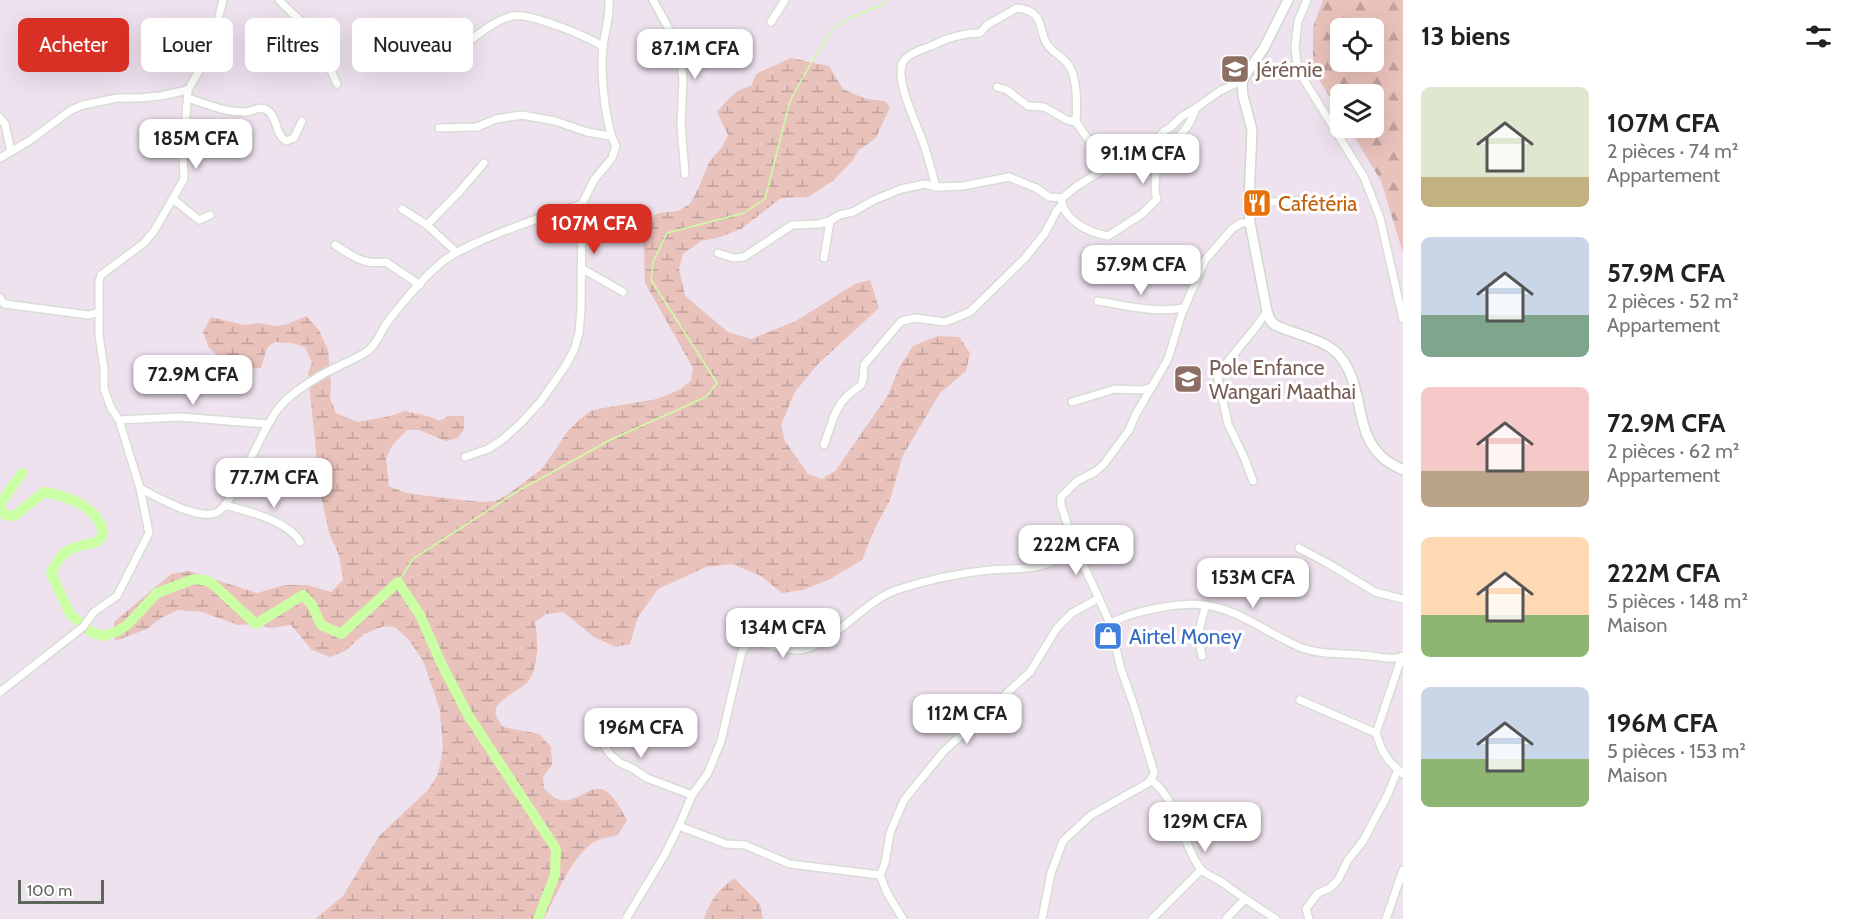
<!DOCTYPE html>
<html lang="fr">
<head>
<meta charset="utf-8">
<style>
	:root { --surface:#fff; --page:#f6f6f6; --text:#222; --muted:#767676; --accent:#d93025 }
	body { margin:0; font-family:Cabin,sans-serif; background:var(--page); color:var(--text); height:100vh; display:flex; flex-direction:column; font-size:22px; white-space:nowrap }
	* { box-sizing:border-box; margin:0 }
	p { font-size:20px; color:var(--muted) }
	.icon { flex:none; width:33px; height:33px; fill:none; stroke:currentColor; stroke-width:2; stroke-linecap:round; stroke-linejoin:round }
	.map { position:relative; flex:1; overflow:hidden }
	.side { display:flex; flex-direction:column; background:var(--surface); width:450px }
	.side>* { flex:none }
	.guide { position:absolute; left:18px; top:18px; width:570px; height:54px; display:flex; gap:12px }
	.controls { position:absolute; left:1330px; top:18px; display:grid; gap:12px }
	.controls a { display:grid; place-items:center; width:54px; height:54px; border-radius:9px; background:var(--surface); box-shadow:0 6px 24px #0002; font-size:30px }
	.scale { position:absolute; left:18px; bottom:15px; width:86px; box-sizing:border-box; padding-left:6px; border:3px solid #5e655b; border-top:0; font-size:16px; line-height:21px; white-space:nowrap; color:#5e655b; -webkit-text-stroke:4px #fff; paint-order:stroke }
	.price { position:absolute; translate:-50% -51px; padding:0 14px; border-radius:12px; background:#fff; color:#222; font-size:20px; line-height:39px; filter:drop-shadow(0 2px 3px #0008) }
	.price::after { content:''; position:absolute; left:50%; top:36px; width:18px; height:14px; margin-left:-9px; background:inherit; clip-path:polygon(0 0,100% 0,50% 100%) }
	.price.selected { background:var(--accent); color:#fff }
	ul { padding:0; list-style:none }
	li { display:flex; align-items:center; gap:18px; height:150px; padding:0 18px }
	li span { display:grid; place-items:center; flex:none; width:168px; height:120px; border-radius:9px; color:#555 }
	li>.icon { margin-inline-start:auto }
	span .icon { width:72px; height:72px; fill:#fffc; stroke-width:1 }
	li b { font-size:26px }
	h2 { display:flex; justify-content:space-between; align-items:center; height:72px; padding:0 18px; font-size:26px }
	.chip { padding:0 21px; border-radius:9px; background:var(--surface); box-shadow:0 6px 24px #0002; font-size:21px; line-height:54px }
	.chip.selected { background:var(--accent); color:#fff }
	main { display:flex; flex:1; min-height:0 }
	.map>svg:first-child { display:block }
</style>
</head>
<body>
<main>
<div class="map">
<svg width="1403" height="919" viewBox="0 0 1403 919">
	<defs>
		<pattern id="forest-firs" width="22" height="20" patternUnits="userSpaceOnUse" patternTransform="scale(1.5)"><rect width="22" height="20" fill="#eac2bc"/><path d="M5 1l3.5 6h-7zM16 11l3.5 6h-7z" fill="#c1a19c"/></pattern>
		<pattern id="wetland-marsh" width="20" height="14" patternUnits="userSpaceOnUse" patternTransform="scale(1.5)"><rect width="20" height="14" fill="#eac2bc"/><path d="M1 5h8M5 5V1M11 12h8M15 12V8" fill="none" stroke="#c1a19c"/></pattern>
	</defs>
	<rect width="100%" height="100%" fill="#eee2ef"/>
	<path fill="url(#forest-firs)" fill-rule="evenodd" d="M1323 0H1403V253L1381 181 1349 128H1374V94H1341V115L1313 70V27ZM1341 28H1374V62H1341Z"/>
	<g fill="url(#wetland-marsh)">
		<path d="M791 58 829 66 843 89 866 99 885 101 890 107 876 138 859 150 852 161 834 180 808 197 781 198 741 229 717 238 701 241 683 254 679 269 685 296 728 332 751 339 794 322 855 284 870 280 879 308 817 365 795 392 781 425 785 441 808 474 822 479 836 470 888 395 899 368 913 346 938 336 959 337 970 353 966 371 940 393 903 455 890 500 875 528 862 560 830 579 803 590 782 593 761 576 732 564 706 567 658 589 638 617 630 644 616 647 594 637 563 612 546 614 535 622C538 639 539 663 530 679 523 691 491 700 496 715 497 719 500 723 503 727L539 734 551 747 552 765 543 777 544 789C548 791 551 796 555 798 574 808 589 783 604 790 615 796 621 810 627 820L618 835C611 837 603 838 596 841 573 853 556 896 544 919H315L343 896 379 836 428 790 438 774 443 749 440 710 424 663 410 641 395 627 384 626 364 634 345 651 330 657 312 650 291 625 271 628 256 624 238 625 202 612 178 610 161 618 147 629 115 641 114 622 171 574 189 571 257 593 284 585H307L331 592 343 580 339 555 329 533 320 491 308 373 312 363 305 347 292 343 274 342 267 348 261 368 241 370 227 363 209 348 203 332 211 317 244 325 258 323 276 326 288 324 306 316 319 330 328 350 331 385 330 398 336 413 358 422 390 416 405 411 431 417 439 421 449 416H464V429L458 438 446 441 419 430H407L392 446 386 458 389 486 403 492 420 495 480 502 495 501 507 495 542 469 567 432 580 419 592 410 657 399 679 390 691 381 693 368 645 283 644 251 641 230 645 221 659 213 678 211 690 204 699 187 709 162 722 147 728 135 717 112C728 99 734 90 751 86L756 74Z"/>
		<path d="M734 878 760 904 763 919H704C709 902 719 889 734 878Z"/>
	</g>
	<g fill="none" stroke-linecap="round" stroke-linejoin="round">
		<path stroke="#cbffa3" stroke-width="1.5" d="M398 582 413 559 518 491 610 440 706 397 717 383 651 280 653 262 667 233 744 213 765 199 790 101 811 63 832 30 849 18 882 5 886 0"/>
		<g stroke="#cbffa3" stroke-width="10">
			<path d="M0 504 22 473"/>
			<path d="M0 508 5 515 14 516 44 492C67 496 100 507 103 534L97 542C69 549 65 546 51 573L70 614 91 632 103 636 118 631 128 624 157 593 194 579 208 581 216 587 256 624 303 595 312 605 321 625 341 634 398 582 420 615 441 663 468 715 556 849 555 875 538 919"/>
		</g>
		<g stroke="#d7ddd5" stroke-width="10">
			<g id="street">
				<path d="M279 0C291 13 308 26 318 41 326 54 330 70 337 84"/>
				<path d="M653 0 679 47 683 79 681 124 685 174"/>
				<path d="M1307 0 1298 21 1295 47 1298 70 1364 177 1380 218 1403 319"/>
				<path d="M771 22 785 0"/>
				<path d="M464 45C478 35 495 20 512 16 529 12 589 37 603 47"/>
				<path d="M997 87 1007 90 1028 106 1044 107 1067 120 1076 122 1092 145 1111 165"/>
				<path d="M188 98C206 104 225 112 244 112 252 112 260 105 267 110 278 116 274 134 286 141L294 138 302 121"/>
				<path d="M0 118 5 124 11 152"/>
				<path d="M439 128 477 127 496 119 522 115 555 121 587 132 610 136"/>
				<path d="M0 158 29 141 71 110 83 105 117 98H138L160 96 188 90"/>
				<path d="M936 187C932 172 928 157 923 142 917 125 894 79 903 62 907 54 923 49 931 46 947 38 963 33 980 33L987 25 1017 8C1045 11 1037 27 1047 44 1052 52 1061 56 1067 63 1078 76 1077 106 1076 122"/>
				<path d="M173 199 199 220 210 215"/>
				<path d="M1249 201 1282 202 1318 200"/>
				<path d="M1062 205C1070 223 1088 232 1108 236L1142 214 1157 199 1155 192 1156 170 1161 165 1159 149C1179 141 1189 128 1196 108"/>
				<path d="M402 209 427 225 456 252"/>
				<path d="M427 225 460 191 484 163"/>
				<path d="M335 245C354 257 363 265 386 262L420 285"/>
				<path d="M718 253 733 258 744 257 792 225 819 224 830 221"/>
				<path d="M824 258 830 221 839 215 853 212 874 200 901 189 925 184 936 187 963 186 1009 177 1036 188 1049 197 1062 198 1077 186 1123 157 1157 139 1164 131 1171 127 1181 117 1196 108 1220 91 1243 80"/>
				<path d="M581 268 623 292"/>
				<path d="M0 298 4 304 89 315 99 312V335L104 369V389L111 408 119 420 140 488C156 497 197 520 216 513 234 505 261 429 278 409 291 392 321 374 341 365 351 360 360 357 369 350 379 341 381 330 389 320 403 302 423 278 441 263 451 254 464 249 476 243 510 227 546 216 582 204"/>
				<path d="M1098 301C1127 306 1155 313 1184 308"/>
				<path d="M99 312V281L101 275 144 243 154 231 184 179 183 153 188 90 210 52 223 0"/>
				<path d="M1072 402 1115 389 1142 390 1152 387"/>
				<path d="M119 420 180 417 267 424"/>
				<path d="M824 445 834 416 841 403 847 396 861 385 863 380 864 365 897 326 902 321 915 318 945 322 970 312 1025 258 1045 233 1057 210 1062 205V198"/>
				<path d="M465 457 488 449 502 440 521 423 541 401 566 365 574 350 579 333 581 310 582 204 594 180 612 158 616 146C605 126 600 71 603 47 605 29 610 19 609 0"/>
				<path d="M1253 481 1244 457 1228 424 1218 379 1220 371 1256 327 1267 311"/>
				<path d="M225 505C247 511 289 521 300 542"/>
				<path d="M1299 548 1329 564 1375 592 1403 599"/>
				<path d="M1110 623C1116 621 1121 618 1127 616 1148 609 1183 602 1205 605 1241 610 1269 635 1302 648 1321 655 1341 653 1361 655 1374 655 1390 661 1402 657"/>
				<path d="M1202 656C1197 633 1199 628 1206 605"/>
				<path d="M1402 656 1376 733 1382 750 1390 762 1403 774"/>
				<path d="M0 692 83 627 94 612 117 596 149 533 140 488"/>
				<path d="M1300 700 1376 733"/>
				<path d="M589 724 610 754 620 763 632 768 647 778 692 795"/>
				<path d="M1151 780C1179 801 1180 841 1200 868 1205 875 1215 877 1223 883 1241 896 1257 907 1276 919"/>
				<path d="M679 826 726 844 745 845 790 864 880 875"/>
				<path d="M626 919 664 856 679 826 692 795 708 773 721 741 742 651 750 643 755 641C769 644 786 651 800 650 829 647 865 601 896 590 927 580 958 573 990 570 1011 568 1033 571 1053 561 1060 556 1067 549 1074 544"/>
				<path d="M903 919 887 893 880 875 885 863 890 833 904 800 944 751 1030 672 1057 628 1072 613 1099 598"/>
				<path d="M1042 919 1051 873 1063 841 1091 815 1148 783 1153 776 1154 772 1134 706 1121 669 1110 623 1074 544 1061 505V497L1077 481 1095 472 1104 464 1129 430 1136 414 1168 359 1182 313 1205 260 1232 229 1241 223H1250"/>
				<path d="M1152 919 1201 870"/>
				<path d="M1226 919 1244 900"/>
				<path d="M1309 919 1306 909 1318 893 1330 888 1338 880 1348 860 1363 841 1388 794 1398 769"/>
				<path d="M1386 919 1403 870"/>
			</g>
		</g>
		<g stroke="#d0d7cd" stroke-width="12">
			<path id="secondary" d="M1288 0 1264 48 1244 77 1242 84 1243 96 1252 130 1249 201 1250 223 1267 311 1270 320 1275 325C1293 334 1324 339 1338 354 1365 384 1353 428 1380 455 1386 462 1395 466 1403 470"/>
		</g>
		<use href="#street" stroke="#fff" stroke-width="7"/>
		<use href="#secondary" stroke="#fff" stroke-width="9"/>
	</g>
	<defs>
		<g id="school-square" transform="scale(1.5)"><rect x="-9" y="-9" width="18" height="18" rx="4" fill="#8d6e63" stroke="#fff"/><path d="M0-5L7-2L0 1L-7-2ZM-4 1L0 2.5L4 1V4Q0 6-4 4Z" fill="#fff"/></g>
		<g id="restaurant-square" transform="scale(1.5)"><rect x="-9" y="-9" width="18" height="18" rx="4" fill="#e8710a" stroke="#fff"/><path d="M-5-6h1v4h1v-4h1v4h1v-4h1v5L-1.5 .5V6h-2V.5L-5-1ZM5-6V6H3V1.5H1.5Q1.5-4 5-6Z" fill="#fff"/></g>
		<g id="shop-square" transform="scale(1.5)"><rect x="-9" y="-9" width="18" height="18" rx="4" fill="#3f7fe0" stroke="#fff"/><path d="M-5-2.5h2.3a2.7 3.5 0 0 1 5.4 0H5L5.5 6h-11ZM-1.5-2.5h3a1.5 2.3 0 0 0-3 0Z" fill="#fff"/></g>
	</defs>
	<g fill-rule="evenodd">
		<use href="#school-square" x="1235" y="69"/>
		<use href="#restaurant-square" x="1257" y="203"/>
		<use href="#school-square" x="1188" y="379"/>
		<use href="#shop-square" x="1108" y="636"/>
	</g>
	<g text-anchor="middle" dominant-baseline="central" stroke-width="6" stroke-linejoin="round" paint-order="stroke">
		<g font-size="21" fill="#785e54" stroke="#fff" text-anchor="start">
			<text x="1256" y="69">Jérémie</text>
			<text x="1209" y="367">Pole Enfance<tspan x="1209" dy="24">Wangari Maathai</tspan></text>
		</g>
		<g font-size="21" fill="#c56008" stroke="#fff" text-anchor="start">
			<text x="1278" y="203">Cafétéria</text>
		</g>
		<g font-size="21" fill="#366cbe" stroke="#fff" text-anchor="start">
			<text x="1129" y="636">Airtel Money</text>
		</g>
	</g>
</svg>
<div class="controls">
<a><svg class="icon" aria-label="locate" viewBox="0 0 24 24"><circle cx="12" cy="12" r="6"/><path d="M12 2v4M12 18v4M2 12h4M18 12h4"/></svg></a>
<a><svg class="icon" aria-label="layers" viewBox="0 0 24 24"><path d="M12 4l9 5-9 5-9-5zM3 14l9 5 9-5"/></svg></a>
</div>
<div class="scale">100 m</div>
<b class="price" style="left:695px;top:80px">87.1M CFA</b>
<b class="price" style="left:196px;top:170px">185M CFA</b>
<b class="price" style="left:1143px;top:185px">91.1M CFA</b>
<b class="price selected" style="left:594px;top:255px">107M CFA</b>
<b class="price" style="left:1141px;top:296px">57.9M CFA</b>
<b class="price" style="left:193px;top:406px">72.9M CFA</b>
<b class="price" style="left:274px;top:509px">77.7M CFA</b>
<b class="price" style="left:1076px;top:576px">222M CFA</b>
<b class="price" style="left:1253px;top:609px">153M CFA</b>
<b class="price" style="left:783px;top:659px">134M CFA</b>
<b class="price" style="left:967px;top:745px">112M CFA</b>
<b class="price" style="left:641px;top:759px">196M CFA</b>
<b class="price" style="left:1205px;top:853px">129M CFA</b>
<div class="guide">
<a class="chip selected">Acheter</a>
<a class="chip">Louer</a>
<a class="chip">Filtres</a>
<a class="chip">Nouveau</a>
</div>
</div>
<section class="side">
<h2>13 biens<svg class="icon" aria-label="filters" viewBox="0 0 24 24"><path d="M4 7h16M4 17h16"/><circle cx="9" cy="7" r="2"/><circle cx="15" cy="17" r="2"/></svg></h2>
<ul>
<li><span style="background:linear-gradient(#dfe7d0 75%,#c2b280 0)"><svg class="icon" aria-label="home" viewBox="0 0 24 24"><path d="M3 11l9-7 9 7M6 9v11h12V9"/></svg></span><div><b>107M CFA</b><p>2 pièces · 74 m²</p><p>Appartement</p></div></li>
<li><span style="background:linear-gradient(#c9d6e8 65%,#7fa58c 0)"><svg class="icon" aria-label="home" viewBox="0 0 24 24"><path d="M3 11l9-7 9 7M6 9v11h12V9"/></svg></span><div><b>57.9M CFA</b><p>2 pièces · 52 m²</p><p>Appartement</p></div></li>
<li><span style="background:linear-gradient(#f6c9c9 70%,#b9a48a 0)"><svg class="icon" aria-label="home" viewBox="0 0 24 24"><path d="M3 11l9-7 9 7M6 9v11h12V9"/></svg></span><div><b>72.9M CFA</b><p>2 pièces · 62 m²</p><p>Appartement</p></div></li>
<li><span style="background:linear-gradient(#ffd9b3 65%,#8fb573 0)"><svg class="icon" aria-label="home" viewBox="0 0 24 24"><path d="M3 11l9-7 9 7M6 9v11h12V9"/></svg></span><div><b>222M CFA</b><p>5 pièces · 148 m²</p><p>Maison</p></div></li>
<li><span style="background:linear-gradient(#c9d6e8 60%,#8fb573 0)"><svg class="icon" aria-label="home" viewBox="0 0 24 24"><path d="M3 11l9-7 9 7M6 9v11h12V9"/></svg></span><div><b>196M CFA</b><p>5 pièces · 153 m²</p><p>Maison</p></div></li>
</ul>
</section>
</main>
</body>
</html>
